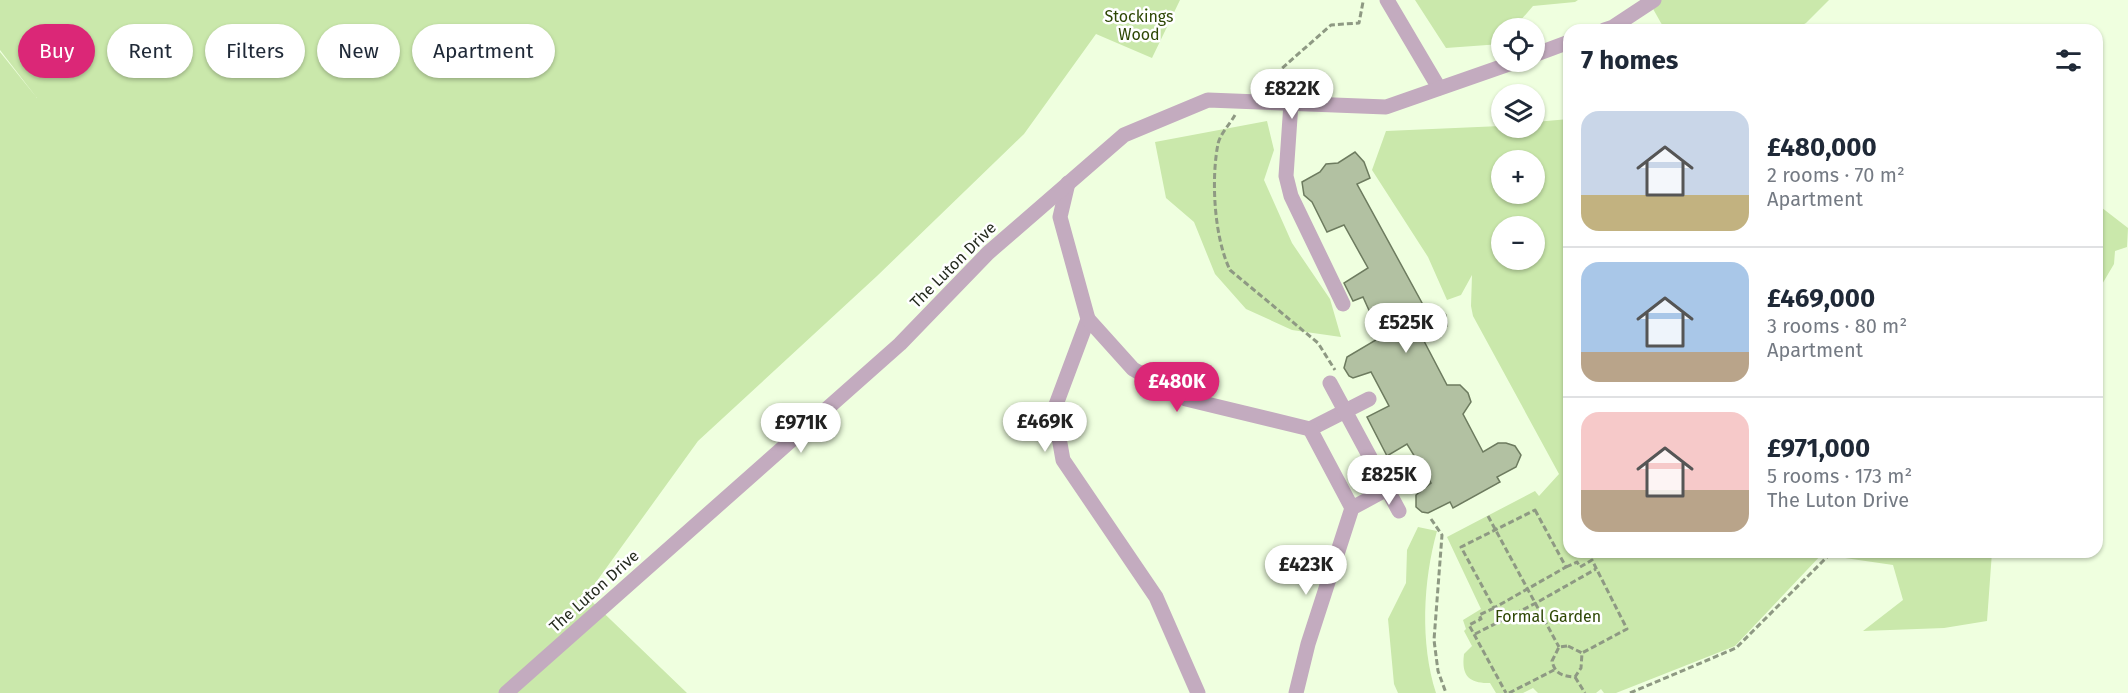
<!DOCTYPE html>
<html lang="en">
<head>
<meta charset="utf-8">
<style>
	:root { --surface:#fff; --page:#f6f6f7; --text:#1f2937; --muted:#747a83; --line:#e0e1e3; --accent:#db2777 }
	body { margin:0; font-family:"Fira Sans",sans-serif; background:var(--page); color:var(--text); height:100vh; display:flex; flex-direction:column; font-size:22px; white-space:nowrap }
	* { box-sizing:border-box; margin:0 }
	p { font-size:20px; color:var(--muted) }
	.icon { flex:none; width:33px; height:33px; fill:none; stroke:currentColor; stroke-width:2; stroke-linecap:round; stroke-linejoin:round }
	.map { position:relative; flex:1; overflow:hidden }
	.details { position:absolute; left:1563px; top:24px; width:540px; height:534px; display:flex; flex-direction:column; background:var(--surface); border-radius:18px; box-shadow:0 2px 4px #0004 }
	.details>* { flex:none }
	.hud { position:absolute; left:18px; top:24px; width:570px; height:54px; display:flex; gap:12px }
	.tools { position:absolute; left:1491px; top:18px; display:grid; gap:12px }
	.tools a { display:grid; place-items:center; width:54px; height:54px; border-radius:50%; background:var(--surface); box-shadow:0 2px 4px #0004; font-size:30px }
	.price { position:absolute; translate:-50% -51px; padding:0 14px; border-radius:21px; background:#fff; color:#222; font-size:20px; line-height:39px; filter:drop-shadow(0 2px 3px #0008) }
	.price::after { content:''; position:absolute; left:50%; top:36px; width:18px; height:14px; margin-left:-9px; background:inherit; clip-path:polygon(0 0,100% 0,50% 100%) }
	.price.active { background:var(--accent); color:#fff }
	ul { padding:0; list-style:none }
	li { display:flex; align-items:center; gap:18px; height:150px; padding:0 18px }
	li+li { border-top:2px solid var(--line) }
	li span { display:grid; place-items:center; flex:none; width:168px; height:120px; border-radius:18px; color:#555 }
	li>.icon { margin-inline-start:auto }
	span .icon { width:72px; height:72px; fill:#fffc; stroke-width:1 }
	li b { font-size:26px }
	h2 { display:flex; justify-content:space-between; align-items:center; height:72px; padding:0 18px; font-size:26px }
	.chip { padding:0 21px; border-radius:27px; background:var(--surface); box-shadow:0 2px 4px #0004; font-size:21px; line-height:54px }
	.chip.active { background:var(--accent); color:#fff }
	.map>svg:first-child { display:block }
</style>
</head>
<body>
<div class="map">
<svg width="2128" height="693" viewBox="0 0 2128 693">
	<rect width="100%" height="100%" fill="#efffdf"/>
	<g fill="#cae8ab" fill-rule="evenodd">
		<path d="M0 0H1180L1152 58 1096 34 1024 134 877 276 698 441 586 596 687 693H0V52L37 98 0 50Z"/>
		<path d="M1415 0H1578L1575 2 1533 6 1514 28H1502L1501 44 1446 48Z"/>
		<path d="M1648 0H1829L1806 23 1793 30H1665Z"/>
		<path d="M1569 119V552H1824L1735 646 1616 693H1604L1601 689 1596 693H1538L1533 688 1523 693H1496L1490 683C1470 683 1461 677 1464 654L1472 646 1464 631 1466 629 1463 620 1481 609 1447 537 1535 491 1539 496 1559 474 1473 316 1471 306 1472 275 1461 295 1447 300 1428 257 1372 170 1386 131 1501 126 1534 128 1535 122ZM1502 160H1534V194H1502ZM1502 226H1534V260H1502Z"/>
		<path d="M1267 121 1274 150 1264 180 1292 243 1330 299 1341 337 1292 330 1246 309 1215 274 1194 222 1166 198 1155 142Z"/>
		<path d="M2097 204 2128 228 2127 247 2115 251 2114 264 2101 286 2097 283Z"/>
		<path d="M1418 527 1437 531C1423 581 1420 643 1436 693H1398L1394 684 1388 619 1406 583 1407 550Z"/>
		<path d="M1848 552H1992L1987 621 1944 628 1863 631 1903 600 1893 565 1845 558Z"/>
	</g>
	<path fill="#b2c1a2" stroke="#6d7b5f" stroke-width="1.5" d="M1355 152 1364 162 1370 178 1357 184 1427 312 1434 308 1441 310 1446 315 1447 326 1424 341 1447 385H1460L1468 393 1471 402 1463 414 1483 452 1498 443H1506L1515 446 1521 455 1516 467 1497 477 1500 482 1453 508 1450 502 1428 513 1422 512 1416 507V495L1431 483 1407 444 1387 456 1367 417 1389 406 1371 372 1353 378 1349 376 1344 368 1347 357 1381 337 1363 297 1353 301 1344 283 1368 268 1344 225 1327 232 1312 202 1304 195 1302 182 1320 172 1326 164 1338 163Z"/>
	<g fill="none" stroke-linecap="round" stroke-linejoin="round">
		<g stroke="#8e9983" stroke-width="3" stroke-dasharray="6 3" stroke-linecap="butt">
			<path d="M1262 86 1331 25 1359 23 1363 2"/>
			<path d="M1235 115C1230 124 1220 134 1218 144 1211 179 1214 237 1230 270L1318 343 1335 370"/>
			<path d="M1535 510 1566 567 1494 608 1461 547Z"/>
			<path d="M1488 516 1559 647"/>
			<path d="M1431 519 1442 535 1434 640 1438 671 1446 693"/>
			<path d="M1566 567 1577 562 1580 567 1592 560 1627 629 1582 653"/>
			<path d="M1494 608 1479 615 1481 619 1469 625 1506 693"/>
			<path d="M1475 634 1536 603 1596 569"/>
			<path d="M1568 646 1582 653 1581 668 1575 677C1562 676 1555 674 1552 661L1559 647Z"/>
			<path d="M1575 677 1585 693"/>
			<path d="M1509 693 1554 670"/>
			<path d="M1630 693 1736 648 1832 552"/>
		</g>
		<g stroke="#c3abbf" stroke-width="15">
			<path d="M1387 0 1439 88"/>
			<path d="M1604 30 1613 27 1654 0"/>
			<path d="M1534 55 1569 42"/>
			<path d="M1291 103 1286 176 1291 196 1343 304"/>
			<path d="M1068 183 1060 217 1088 319 1054 410 1063 460 1156 597 1198 693"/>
			<path d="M1088 319 1133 369 1186 399 1310 429 1369 399"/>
			<path d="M1330 383 1399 511"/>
			<path d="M1310 429 1352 508"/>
			<path d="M506 693 900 344 988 253 1124 135 1208 100 1386 107 1515 62"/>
			<path d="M1296 693 1308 644 1352 508 1411 476"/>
		</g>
	</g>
	<g text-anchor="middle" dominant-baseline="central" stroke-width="5" stroke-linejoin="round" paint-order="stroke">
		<g font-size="16" fill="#2e4704" stroke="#fff">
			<text x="1139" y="16">Stockings<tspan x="1139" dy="18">Wood</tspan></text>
			<text x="1548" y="616">Formal Garden</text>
		</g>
		<g font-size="16" fill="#262c20" stroke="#fff">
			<text transform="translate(953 265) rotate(-45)">The Luton Drive</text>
			<text transform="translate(594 591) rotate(-42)">The Luton Drive</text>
		</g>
	</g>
</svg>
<div class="tools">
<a><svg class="icon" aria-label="locate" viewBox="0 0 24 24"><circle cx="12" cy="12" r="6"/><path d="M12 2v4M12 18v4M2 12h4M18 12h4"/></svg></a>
<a><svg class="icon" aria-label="layers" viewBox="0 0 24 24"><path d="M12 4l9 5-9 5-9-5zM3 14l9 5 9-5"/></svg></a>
<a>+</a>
<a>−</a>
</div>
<b class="price" style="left:1292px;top:120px">£822K</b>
<b class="price" style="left:1406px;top:354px">£525K</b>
<b class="price active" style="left:1177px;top:413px">£480K</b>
<b class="price" style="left:1045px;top:453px">£469K</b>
<b class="price" style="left:801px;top:454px">£971K</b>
<b class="price" style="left:1389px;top:506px">£825K</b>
<b class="price" style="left:1306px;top:596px">£423K</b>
<div class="hud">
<a class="chip active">Buy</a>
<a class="chip">Rent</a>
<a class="chip">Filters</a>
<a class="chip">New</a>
<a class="chip">Apartment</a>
</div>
<section class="details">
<h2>7 homes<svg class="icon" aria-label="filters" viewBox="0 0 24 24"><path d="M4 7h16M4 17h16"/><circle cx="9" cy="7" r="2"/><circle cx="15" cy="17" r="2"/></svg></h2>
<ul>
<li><span style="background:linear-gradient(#c9d6e8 70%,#c2b280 0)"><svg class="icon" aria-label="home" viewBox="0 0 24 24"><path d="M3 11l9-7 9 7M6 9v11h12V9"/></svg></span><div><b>£480,000</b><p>2 rooms · 70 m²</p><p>Apartment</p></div></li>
<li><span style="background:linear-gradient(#a9c7e8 75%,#b9a48a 0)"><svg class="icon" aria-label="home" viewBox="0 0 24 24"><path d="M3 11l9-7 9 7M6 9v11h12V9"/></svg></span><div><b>£469,000</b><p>3 rooms · 80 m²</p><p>Apartment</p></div></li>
<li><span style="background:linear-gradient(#f6c9c9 65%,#b9a48a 0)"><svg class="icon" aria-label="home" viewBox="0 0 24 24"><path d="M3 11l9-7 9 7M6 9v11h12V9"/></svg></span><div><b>£971,000</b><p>5 rooms · 173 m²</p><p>The Luton Drive</p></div></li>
</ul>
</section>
</div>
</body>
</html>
